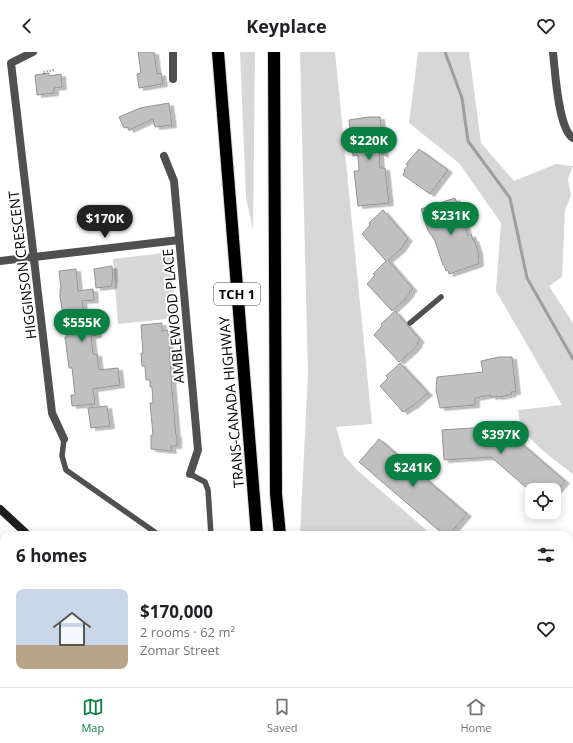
<!DOCTYPE html>
<html lang="en">
<head>
<meta charset="utf-8">
<style>
	:root { --surface:#fff; --page:#f2f2f2; --text:#202124; --muted:#757577; --line:#e0e0e0; --accent:#0b8043 }
	body { margin:0; font-family:"Open Sans",sans-serif; background:var(--page); color:var(--text); height:100vh; display:flex; flex-direction:column; font-size:15px; white-space:nowrap }
	* { box-sizing:border-box; margin:0 }
	p { font-size:13px; color:var(--muted) }
	.icon { flex:none; width:22px; height:22px; fill:none; stroke:currentColor; stroke-width:2; stroke-linecap:round; stroke-linejoin:round }
	.map { position:relative; flex:1; overflow:hidden }
	.details { position:absolute; left:0px; top:479px; width:573px; height:156px; display:flex; flex-direction:column; background:var(--surface); border-radius:12px 12px 0 0; box-shadow:0 2px 10px #0003 }
	.details>* { flex:none }
	.fabs { position:absolute; left:525px; top:431px; display:grid; gap:8px }
	.fabs a { display:grid; place-items:center; width:36px; height:36px; border-radius:8px; background:var(--surface); box-shadow:0 2px 10px #0003; font-size:20px }
	.price { position:absolute; translate:-50% -34px; padding:0 9px; border-radius:14px; background:var(--accent); color:#fff; font-size:13px; line-height:26px; filter:drop-shadow(0 1px 2px #0008) }
	.price::after { content:''; position:absolute; left:50%; top:24px; width:12px; height:9px; margin-left:-6px; background:inherit; clip-path:polygon(0 0,100% 0,50% 100%) }
	.price.current { background:#222; color:#fff }
	ul { padding:0; list-style:none }
	li { display:flex; align-items:center; gap:12px; height:100px; padding:0 16px }
	li+li { border-top:1px solid var(--line) }
	li span { display:grid; place-items:center; flex:none; width:112px; height:80px; border-radius:8px; color:#555 }
	li>.icon { margin-inline-start:auto }
	span .icon { width:48px; height:48px; fill:#fffc; stroke-width:1 }
	li b { font-size:17px }
	h2 { display:flex; justify-content:space-between; align-items:center; height:48px; padding:0 16px; font-size:17px }
	header { display:flex; justify-content:space-between; align-items:center; height:52px; padding:0 16px; background:var(--surface); font-size:18px; font-weight:700 }
	.menu { display:flex; justify-content:space-around; align-items:center; height:56px; border-top:1px solid var(--line); background:var(--surface); font-size:11px; color:var(--muted) }
	.menu a { display:grid; justify-items:center; gap:2px }
	.menu .current { color:var(--accent) }
	.map>svg:first-child { display:block }
</style>
</head>
<body>
<header><svg class="icon" aria-label="back" viewBox="0 0 24 24"><path d="M15 5l-7 7 7 7"/></svg>Keyplace<svg class="icon" aria-label="heart" viewBox="0 0 24 24"><path d="M12 20l-8-8c-3-5 5-10 8-4 3-6 11-1 8 4z"/></svg></header>
<div class="map">
<svg width="573" height="635" viewBox="0 0 573 635">
	<defs>
		<filter id="shadow"><feDropShadow dx="4.5" dy="2.5" stdDeviation="0" flood-color="#0004"/></filter>
	</defs>
	<rect width="100%" height="100%" fill="#fff"/>
	<g fill="#d7d7d7">
		<path d="M240 0H255L253 177 246 146Z"/>
		<path d="M300 0H335L372 372 336 375 344 403 357 418 432 483H300L308 322Z"/>
		<path d="M418 0H469L481 91 514 129 556 112 573 114 568 127 571 144 565 158 562 225 549 234 573 271V422C553 406 519 386 518 358L562 353 496 239 501 171 459 111 409 71Z"/>
		<path d="M164 201 169 202 171 206 176 266 118 272 113 207Z"/>
		<path d="M569 541 573 543V591H569Z"/>
		<path d="M162 631H175L178 635H161Z"/>
		<path d="M376 631H441L445 635H382Z"/>
	</g>
	<g fill="none" stroke-linecap="round" stroke-linejoin="round">
		<path stroke="#9e9e9e" stroke-width="3" d="M445 0 462 46 468 89 510 146 527 226 573 307"/>
	</g>
	<g fill="#c0c0c0" stroke="#949494" filter="url(#shadow)">
		<path d="M138 0H154L157 22 161 21 163 32 139 36 137 22 141 21Z"/>
		<path d="M49 21V24L61 22 62 35 54 36V41L37 43 35 23Z"/>
		<path d="M169 51 172 73 155 75 153 67 129 78 128 75 124 76 119 65 140 56Z"/>
		<path d="M368 65H380L384 103 379 100 380 116H385L389 151 358 154 354 119H359L358 103 353 104 349 68Z"/>
		<path d="M419 97 448 118 430 142 403 123 405 119 404 118 408 113 406 112Z"/>
		<path d="M455 146 457 151H458L468 184 471 182 473 188 474 187 478 199 479 211 478 212 449 222 448 218 446 219 444 213H443L434 186H433L431 182H430L427 176 421 157Z"/>
		<path d="M383 158 408 187 405 190V191L401 197 388 208 413 237 409 240 410 241 405 247 392 259 367 232 375 223 373 222 386 209 362 182 370 173 369 171Z"/>
		<path d="M112 214 113 228H112V234L96 236 94 217Z"/>
		<path d="M76 217 78 239 93 237 94 248 82 249 86 276 96 275 97 283 91 284 93 302H97L99 318 118 316 120 333 93 337 95 352 72 354 71 343H75L72 316H69L65 285H67L60 245V237H61L59 219Z"/>
		<path d="M395 259 420 288 417 291 418 292 413 298 399 310 374 283 382 274 381 272Z"/>
		<path d="M162 271V279L168 278 172 338 176 383H177V394H171L172 399 151 397V383H153L150 351H153L152 335H150V328H146L145 314H142L141 301H143L141 273Z"/>
		<path d="M499 305H512L516 340H511L512 342 504 344 497 345V344L491 345V343L475 346V353L440 356 436 338 437 325 483 320 481 309Z"/>
		<path d="M400 311 428 341 413 354H412L403 360 380 334 388 326 386 324Z"/>
		<path d="M107 354 110 374 91 376 88 356Z"/>
		<path d="M501 374 565 429 557 438H529L491 405 444 408 442 378Z"/>
		<path d="M379 387 467 462 449 483H444L359 410Z"/>
	</g>
	<g fill="none" stroke-linecap="round" stroke-linejoin="round">
		<g stroke="#dbdbdb" stroke-width="14">
			<g id="highway">
				<path d="M218 0 257 483"/>
				<path d="M274 0 276 442 280 483"/>
				<path d="M270 631V635"/>
				<path d="M293 631 294 635"/>
			</g>
		</g>
		<g stroke="#727272" stroke-width="2" stroke-dasharray="1 2" stroke-linecap="butt">
			<path d="M44 22 43 20 54 18"/>
			<path d="M0 581 4 580"/>
		</g>
		<g stroke="#505050" stroke-width="5.5">
			<path d="M410 271 441 245"/>
			<path d="M64 387 62 404 66 418 159 483"/>
			<path d="M190 422 205 430 208 438 211 483"/>
			<path d="M569 605H573"/>
			<path d="M539 635 540 631"/>
		</g>
		<g stroke="#505050" stroke-width="8">
			<path d="M33 0 11 11 52 361 64 387"/>
			<path d="M173 0V27"/>
			<path d="M553 0C555 18 558 77 573 86"/>
			<path d="M164 104 174 129 198 398 190 422"/>
			<path d="M0 209 179 188"/>
		</g>
		<g stroke="#1d1d1d" stroke-width="8">
			<path d="M0 457 28 483"/>
			<path d="M193 631 195 635"/>
		</g>
		<use href="#highway" stroke="#000" stroke-width="12"/>
	</g>
	<g text-anchor="middle" dominant-baseline="central" stroke-width="4" stroke-linejoin="round" paint-order="stroke">
		<rect fill="#fff" stroke="#4c4c4c" stroke-width="1" x="214" y="231" width="46" height="22" rx="3"/>
		<g font-size="13" font-weight="bold" fill="#000">
			<text x="237" y="242">TCH 1</text>
		</g>
		<g font-size="14" fill="#000" stroke="#fff">
			<text transform="translate(22 213) rotate(-97)">HIGGINSON CRESCENT</text>
			<text transform="translate(173 264) rotate(-95)">AMBLEWOOD PLACE</text>
			<text transform="translate(231 350) rotate(-95)">TRANS-CANADA HIGHWAY</text>
		</g>
	</g>
</svg>
<div class="fabs">
<a><svg class="icon" aria-label="locate" viewBox="0 0 24 24"><circle cx="12" cy="12" r="6"/><path d="M12 2v4M12 18v4M2 12h4M18 12h4"/></svg></a>
</div>
<b class="price" style="left:369px;top:109px">$220K</b>
<b class="price" style="left:451px;top:184px">$231K</b>
<b class="price current" style="left:105px;top:187px">$170K</b>
<b class="price" style="left:82px;top:291px">$555K</b>
<b class="price" style="left:501px;top:403px">$397K</b>
<b class="price" style="left:413px;top:436px">$241K</b>
<section class="details">
<h2>6 homes<svg class="icon" aria-label="filters" viewBox="0 0 24 24"><path d="M4 7h16M4 17h16"/><circle cx="9" cy="7" r="2"/><circle cx="15" cy="17" r="2"/></svg></h2>
<ul>
<li><span style="background:linear-gradient(#c9d6e8 70%,#b9a48a 0)"><svg class="icon" aria-label="home" viewBox="0 0 24 24"><path d="M3 11l9-7 9 7M6 9v11h12V9"/></svg></span><div><b>$170,000</b><p>2 rooms · 62 m²</p><p>Zomar Street</p></div><svg class="icon" aria-label="heart" viewBox="0 0 24 24"><path d="M12 20l-8-8c-3-5 5-10 8-4 3-6 11-1 8 4z"/></svg></li>
</ul>
</section>
</div>
<nav class="menu">
<a class="current"><svg class="icon" aria-label="map" viewBox="0 0 24 24"><path d="M3 6l6-2 6 2 6-2v14l-6 2-6-2-6 2zM9 4v14M15 6v14"/></svg>Map</a>
<a><svg class="icon" aria-label="saved" viewBox="0 0 24 24"><path d="M7 4h10v16l-5-4-5 4z"/></svg>Saved</a>
<a><svg class="icon" aria-label="home" viewBox="0 0 24 24"><path d="M3 11l9-7 9 7M6 9v11h12V9"/></svg>Home</a>
</nav>
</body>
</html>
